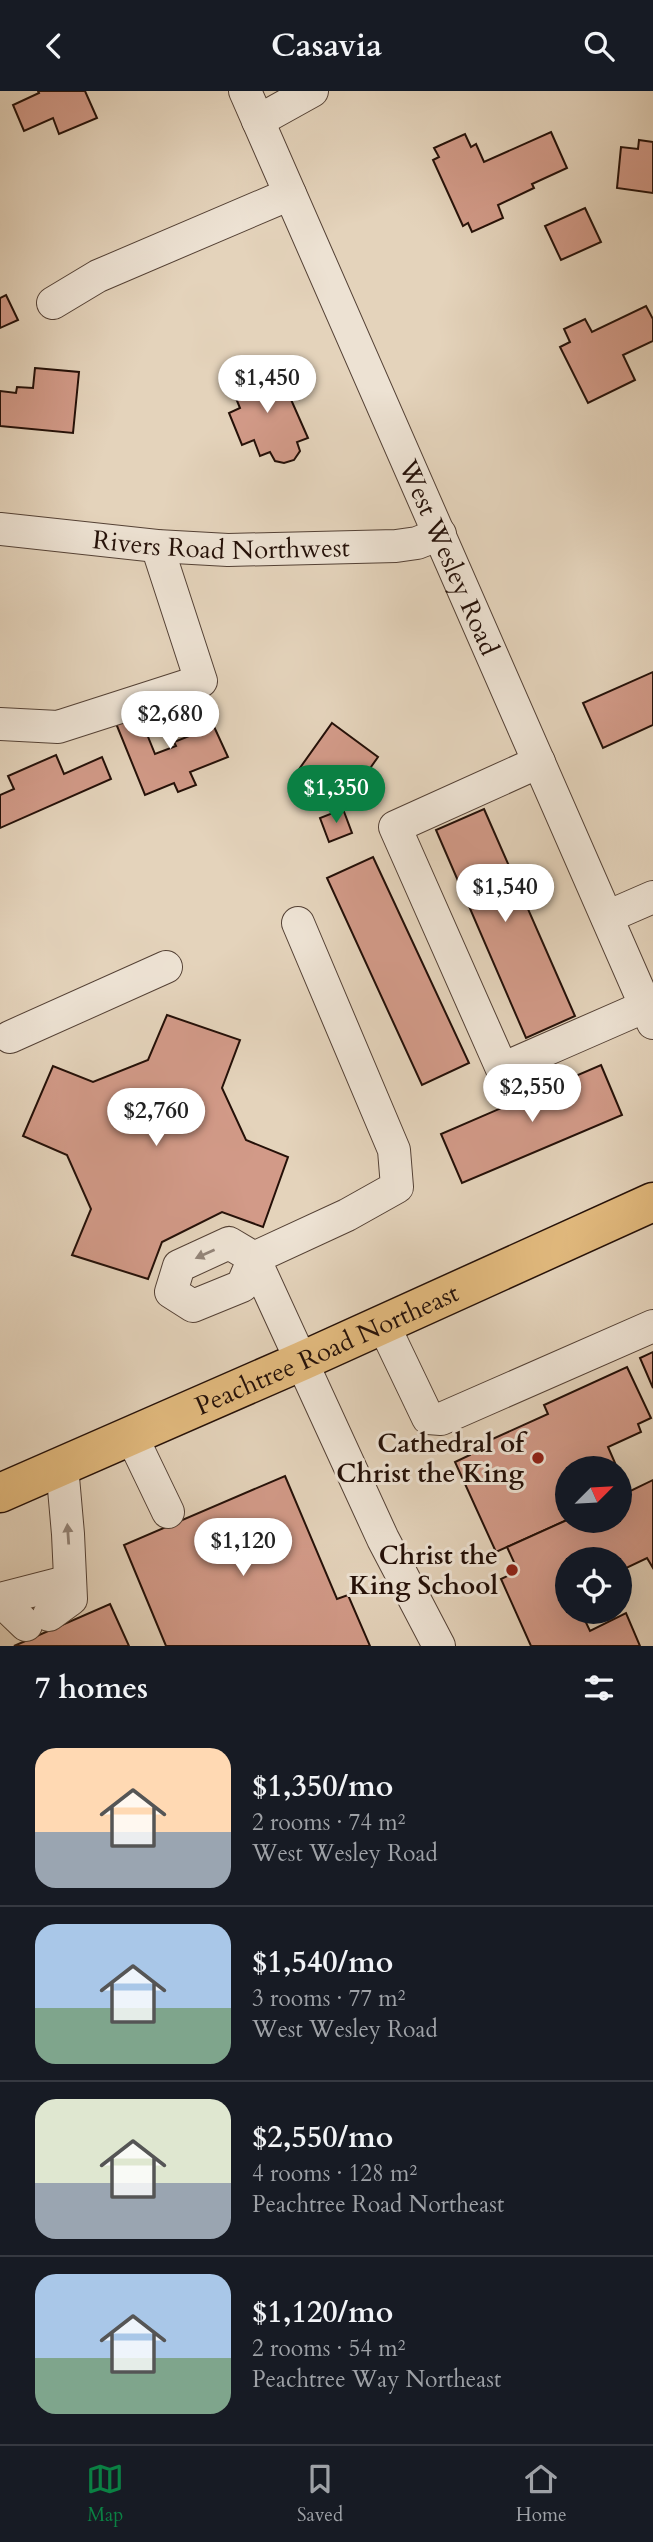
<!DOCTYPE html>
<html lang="en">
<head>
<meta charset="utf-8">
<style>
	:root { --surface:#171b24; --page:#20242c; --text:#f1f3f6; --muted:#9ea1a6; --line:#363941; --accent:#0b8043 }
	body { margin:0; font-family:Cardo,serif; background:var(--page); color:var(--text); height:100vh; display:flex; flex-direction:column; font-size:26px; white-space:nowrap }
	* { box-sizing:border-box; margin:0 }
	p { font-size:23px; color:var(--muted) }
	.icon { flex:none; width:38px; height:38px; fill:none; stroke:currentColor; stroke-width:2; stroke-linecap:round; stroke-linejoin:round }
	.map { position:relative; height:1555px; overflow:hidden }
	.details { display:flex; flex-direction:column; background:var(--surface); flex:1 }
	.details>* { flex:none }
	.needle { width:46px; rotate:66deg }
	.fabs { position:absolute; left:555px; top:1365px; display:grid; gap:14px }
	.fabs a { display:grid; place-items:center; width:77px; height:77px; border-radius:50%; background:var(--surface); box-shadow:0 7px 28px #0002; font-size:35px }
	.price { position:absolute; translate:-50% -60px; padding:0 16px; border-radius:24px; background:#fff; color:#222; font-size:23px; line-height:46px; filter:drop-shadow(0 2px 4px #0008) }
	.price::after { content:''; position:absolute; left:50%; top:42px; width:21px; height:16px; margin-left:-10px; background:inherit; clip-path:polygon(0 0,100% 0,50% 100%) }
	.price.on { background:var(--accent); color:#fff }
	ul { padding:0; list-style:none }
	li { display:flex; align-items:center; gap:21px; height:175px; padding:0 35px }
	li+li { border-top:2px solid var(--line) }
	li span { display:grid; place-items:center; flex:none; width:196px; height:140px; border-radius:21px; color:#555 }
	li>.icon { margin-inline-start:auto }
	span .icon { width:84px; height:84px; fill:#fffc; stroke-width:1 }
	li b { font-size:30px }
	h2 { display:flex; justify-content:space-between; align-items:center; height:84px; padding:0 35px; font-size:30px }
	header { display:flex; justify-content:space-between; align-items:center; height:91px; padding:0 35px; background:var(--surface); font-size:32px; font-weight:700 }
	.tab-bar { display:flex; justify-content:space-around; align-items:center; height:98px; border-top:2px solid var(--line); background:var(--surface); font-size:19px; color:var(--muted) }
	.tab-bar a { display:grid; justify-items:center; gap:4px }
	.tab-bar .on { color:var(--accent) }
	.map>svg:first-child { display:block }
</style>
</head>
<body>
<header><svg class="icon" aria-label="back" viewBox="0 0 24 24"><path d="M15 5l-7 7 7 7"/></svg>Casavia<svg class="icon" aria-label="search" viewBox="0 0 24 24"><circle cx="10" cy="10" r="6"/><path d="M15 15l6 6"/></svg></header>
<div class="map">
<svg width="653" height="1555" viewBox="0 0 653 1555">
	<rect width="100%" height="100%" fill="#e4d3bb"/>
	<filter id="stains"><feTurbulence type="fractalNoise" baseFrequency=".00286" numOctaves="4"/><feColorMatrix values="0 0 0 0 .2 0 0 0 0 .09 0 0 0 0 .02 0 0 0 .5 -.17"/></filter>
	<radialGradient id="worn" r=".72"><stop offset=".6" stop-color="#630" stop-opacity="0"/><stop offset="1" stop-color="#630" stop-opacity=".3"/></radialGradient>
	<g fill="#d29a88" stroke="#241008" stroke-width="2">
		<path d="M38 0H85L97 27 59 43 53 27 24 40 13 14 39 2Z"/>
		<path d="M551 41 567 77 532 93 534 97 498 114 503 127 472 141 468 132 463 135 433 69 439 66 434 57 465 43 471 56 476 53 484 71Z"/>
		<path d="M639 49 653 51V102L617 97 621 56 638 58Z"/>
		<path d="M585 117 601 151 561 169 545 135Z"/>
		<path d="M6 204 18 229 0 237V207Z"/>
		<path d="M646 215 653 228V250L623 264 635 289 588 312 560 256 570 251 564 238 585 228 592 241Z"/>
		<path d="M253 274 261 276 266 284 278 279 308 347 297 351 300 360 294 369 284 372 275 370 270 361 260 365 254 349 242 354 229 322 240 317 233 300 244 277Z"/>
		<path d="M35 277 79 281 73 342 0 335V300L16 302 17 296 33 297Z"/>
		<path d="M653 581V634L603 657 583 612Z"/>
		<path d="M136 616 155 663 176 655 174 651 192 644 185 624 205 616 228 666 190 681 196 694 178 701 174 692 145 704 113 625Z"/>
		<path d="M332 632 378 666 354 700 334 685 323 700 297 681Z"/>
		<path d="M56 664 64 683 102 666 111 688 0 737V704L14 698 8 685Z"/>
		<path d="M343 718 352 742 329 751 320 727Z"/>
		<path d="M484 718 575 925 526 947 436 739Z"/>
		<path d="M373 766 469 972 422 994 327 787Z"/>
		<path d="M167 924 240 949 222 997 246 1049 288 1066 263 1136 222 1121 162 1151 148 1188 72 1164 91 1118 67 1064 23 1045 53 975 93 991 148 969Z"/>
		<path d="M601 974 622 1024 462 1092 441 1043Z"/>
		<path d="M653 1261V1297L640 1267Z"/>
		<path d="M627 1276 651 1327 638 1333 641 1341 608 1356 615 1372 603 1377H567V1429L496 1461 455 1371 470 1364 468 1359 548 1323 544 1314Z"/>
		<path d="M285 1385 337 1508 348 1504 370 1555H166L124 1454Z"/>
		<path d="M653 1389V1477L647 1467 620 1480V1468H567V1482L564 1484 567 1490V1521H581L590 1540 626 1522 640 1555H531L501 1488 518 1480 507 1456 567 1429 620 1430V1405Z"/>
		<path d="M110 1513 129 1555H14Z"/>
	</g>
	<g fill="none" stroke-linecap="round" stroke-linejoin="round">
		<g stroke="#544135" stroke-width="34">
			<g id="minor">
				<path id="s1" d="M245 0 653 932"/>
				<path d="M258 30 312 0"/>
				<path d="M53 212 98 185 290 103"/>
				<path id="s2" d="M0 438 157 455 228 459 396 455 417 452 440 443"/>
				<path d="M0 633 58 636 201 590 157 455"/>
				<path d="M539 671 395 736 502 978 646 915"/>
				<path d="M607 826 653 806"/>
				<path d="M298 832 394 1059 397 1096 347 1124 254 1167 242 1195 193 1215 171 1201 179 1175 229 1152 254 1167 383 1448 439 1555"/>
				<path d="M10 946 166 876"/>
				<path d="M383 1233 428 1327 441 1328 653 1235"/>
				<path d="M131 1344 168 1421"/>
				<path d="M0 1508 70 1490"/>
				<path d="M0 1509 26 1534"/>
				<path d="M49 1524 71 1508 68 1443 62 1375"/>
			</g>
		</g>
		<g stroke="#241008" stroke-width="41">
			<g id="highway">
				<path id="s3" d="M0 1402 302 1270 653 1111"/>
			</g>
		</g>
		<use href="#minor" stroke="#ede2d3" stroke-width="32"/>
		<use href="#highway" stroke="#e2ba7e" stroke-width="38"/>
	</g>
	<defs><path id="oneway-solid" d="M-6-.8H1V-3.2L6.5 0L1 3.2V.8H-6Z" transform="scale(1.75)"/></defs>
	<g fill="#938478">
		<use href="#oneway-solid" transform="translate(205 1163) rotate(156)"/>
		<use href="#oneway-solid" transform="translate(68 1443) rotate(-94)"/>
	</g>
	<g fill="#8f2418" stroke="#ede2d3" stroke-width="2.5">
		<circle cx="538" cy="1367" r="7"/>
		<circle cx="512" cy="1479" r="7"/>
	</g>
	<g text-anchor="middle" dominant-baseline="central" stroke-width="6" stroke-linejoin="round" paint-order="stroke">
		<g font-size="26" fill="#241008" stroke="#ede2d3">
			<text stroke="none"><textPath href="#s2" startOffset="222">Rivers Road Northwest</textPath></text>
			<text stroke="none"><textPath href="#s1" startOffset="509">West Wesley Road</textPath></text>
			<text stroke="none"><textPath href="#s3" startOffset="357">Peachtree Road Northeast</textPath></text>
		</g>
		<g font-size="26" font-weight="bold" fill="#241008" stroke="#ede2d3" text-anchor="end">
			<text x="524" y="1352">Cathedral of<tspan x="524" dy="30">Christ the King</tspan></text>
			<text x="498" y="1464">Christ the<tspan x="498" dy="30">King School</tspan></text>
		</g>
	</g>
	<rect width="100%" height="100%" filter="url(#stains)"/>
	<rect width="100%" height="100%" fill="url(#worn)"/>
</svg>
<div class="fabs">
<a><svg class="needle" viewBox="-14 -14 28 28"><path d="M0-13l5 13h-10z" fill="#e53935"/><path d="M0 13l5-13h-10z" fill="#9ea1a6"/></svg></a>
<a><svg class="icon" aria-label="locate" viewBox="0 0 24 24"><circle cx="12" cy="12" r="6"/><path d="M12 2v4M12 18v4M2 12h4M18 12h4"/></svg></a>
</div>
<b class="price" style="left:267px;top:324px">$1,450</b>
<b class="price" style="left:170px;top:660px">$2,680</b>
<b class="price on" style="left:336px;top:734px">$1,350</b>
<b class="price" style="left:505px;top:833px">$1,540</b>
<b class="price" style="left:532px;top:1033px">$2,550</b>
<b class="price" style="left:156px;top:1057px">$2,760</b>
<b class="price" style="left:243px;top:1487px">$1,120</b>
</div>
<section class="details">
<h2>7 homes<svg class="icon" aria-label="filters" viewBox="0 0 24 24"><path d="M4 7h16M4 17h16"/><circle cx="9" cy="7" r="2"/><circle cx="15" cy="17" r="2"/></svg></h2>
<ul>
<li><span style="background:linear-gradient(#ffd9b3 60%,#9aa5b1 0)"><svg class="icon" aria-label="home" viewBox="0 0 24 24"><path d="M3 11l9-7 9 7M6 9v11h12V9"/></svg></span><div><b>$1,350/mo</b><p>2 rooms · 74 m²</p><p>West Wesley Road</p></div></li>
<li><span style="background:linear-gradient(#a9c7e8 60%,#7fa58c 0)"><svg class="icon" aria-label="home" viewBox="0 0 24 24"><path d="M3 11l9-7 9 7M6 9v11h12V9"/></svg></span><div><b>$1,540/mo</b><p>3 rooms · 77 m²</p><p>West Wesley Road</p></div></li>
<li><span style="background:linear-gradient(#dfe7d0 60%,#9aa5b1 0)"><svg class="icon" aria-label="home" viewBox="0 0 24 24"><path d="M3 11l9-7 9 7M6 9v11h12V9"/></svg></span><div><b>$2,550/mo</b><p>4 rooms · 128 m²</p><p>Peachtree Road Northeast</p></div></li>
<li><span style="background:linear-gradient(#a9c7e8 60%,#7fa58c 0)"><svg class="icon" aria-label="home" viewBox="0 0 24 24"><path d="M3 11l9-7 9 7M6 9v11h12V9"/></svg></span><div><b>$1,120/mo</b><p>2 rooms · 54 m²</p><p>Peachtree Way Northeast</p></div></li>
</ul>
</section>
<nav class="tab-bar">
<a class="on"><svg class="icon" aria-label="map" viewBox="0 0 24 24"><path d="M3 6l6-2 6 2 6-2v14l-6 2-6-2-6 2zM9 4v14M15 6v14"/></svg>Map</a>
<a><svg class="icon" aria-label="saved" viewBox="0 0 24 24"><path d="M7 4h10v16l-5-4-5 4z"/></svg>Saved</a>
<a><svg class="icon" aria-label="home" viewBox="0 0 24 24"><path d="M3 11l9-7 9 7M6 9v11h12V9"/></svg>Home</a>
</nav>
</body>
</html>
